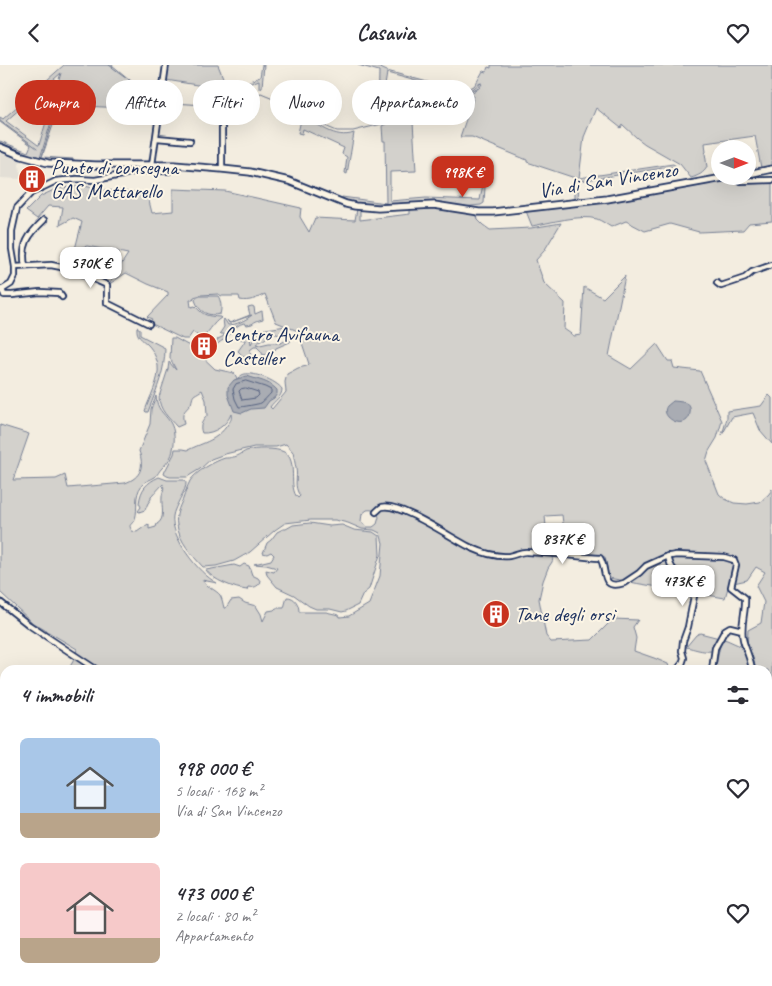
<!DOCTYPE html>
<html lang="it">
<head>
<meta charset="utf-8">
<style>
	:root { --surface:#fff; --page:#f2f2f3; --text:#2b2b33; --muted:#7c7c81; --accent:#c8321e }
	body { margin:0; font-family:Caveat,sans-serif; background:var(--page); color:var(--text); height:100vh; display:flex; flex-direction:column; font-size:19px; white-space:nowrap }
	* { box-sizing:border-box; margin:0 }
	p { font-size:16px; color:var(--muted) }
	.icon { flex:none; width:28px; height:28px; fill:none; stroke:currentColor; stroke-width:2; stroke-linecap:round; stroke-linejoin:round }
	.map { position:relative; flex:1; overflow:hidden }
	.panel { position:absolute; left:0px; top:600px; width:772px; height:321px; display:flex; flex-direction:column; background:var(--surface); border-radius:15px 15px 0 0; box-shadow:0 5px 20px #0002 }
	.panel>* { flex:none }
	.top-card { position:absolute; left:15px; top:15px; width:500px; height:45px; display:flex; gap:10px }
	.needle { width:32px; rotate:90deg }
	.tools { position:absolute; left:711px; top:75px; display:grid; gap:10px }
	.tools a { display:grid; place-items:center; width:45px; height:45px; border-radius:50%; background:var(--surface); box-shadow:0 5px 20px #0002; font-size:25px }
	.price { position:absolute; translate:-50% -42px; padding:0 11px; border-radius:10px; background:#fff; color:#222; font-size:16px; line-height:32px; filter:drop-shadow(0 1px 2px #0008) }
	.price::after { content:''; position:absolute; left:50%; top:30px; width:15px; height:11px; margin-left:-8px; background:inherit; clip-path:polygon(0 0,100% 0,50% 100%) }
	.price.active { background:var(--accent); color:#fff }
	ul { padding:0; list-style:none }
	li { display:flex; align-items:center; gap:15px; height:125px; padding:0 20px }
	li span { display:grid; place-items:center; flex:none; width:140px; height:100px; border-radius:8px; color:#555 }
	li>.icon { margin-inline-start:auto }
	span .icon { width:60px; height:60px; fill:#fffc; stroke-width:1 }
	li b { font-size:21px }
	h2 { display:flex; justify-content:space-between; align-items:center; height:60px; padding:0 20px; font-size:21px }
	.pill { padding:0 18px; border-radius:22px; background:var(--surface); box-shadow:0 5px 20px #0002; font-size:18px; line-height:45px }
	.pill.active { background:var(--accent); color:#fff }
	header { display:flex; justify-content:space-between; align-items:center; height:65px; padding:0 20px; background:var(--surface); font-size:22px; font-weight:700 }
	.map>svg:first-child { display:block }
</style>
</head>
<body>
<header><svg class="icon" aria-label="back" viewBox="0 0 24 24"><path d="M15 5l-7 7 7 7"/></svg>Casavia<svg class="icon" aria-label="heart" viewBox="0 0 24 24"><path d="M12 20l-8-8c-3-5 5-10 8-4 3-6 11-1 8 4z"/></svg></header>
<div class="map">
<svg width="772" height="921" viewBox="0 0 772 921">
	<rect width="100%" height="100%" fill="#f3ede0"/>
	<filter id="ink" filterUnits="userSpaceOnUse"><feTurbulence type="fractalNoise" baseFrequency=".02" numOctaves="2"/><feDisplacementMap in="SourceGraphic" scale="10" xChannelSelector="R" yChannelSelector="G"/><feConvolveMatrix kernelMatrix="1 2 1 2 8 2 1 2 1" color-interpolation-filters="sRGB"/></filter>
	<g filter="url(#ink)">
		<path fill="#e3dfd6" d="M0 88 21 96 19 100 22 114 0 113Z"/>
		<g fill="#d3d1cc" stroke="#778095" fill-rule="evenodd">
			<path d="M64 0H112L142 25 141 27 131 19 125 43 60 40 42 92 74 94V96L41 94 64 18H63L40 93 0 78V76L28 87 31 80 0 57V52L3 54ZM61 8 39 80H38L6 56Z"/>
			<path d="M168 0H218L224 15V26L260 12 262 0H264L262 22 259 24V15L224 29V38L221 40 222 24 166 15Z"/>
			<path d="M358 0H374L387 6 453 24 470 23 474 21 478 15 483 6 486 7 488 2 491 3V0H772V101L761 103 755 71 705 78 706 87 705 88 707 102C704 108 698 111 691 113L680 99 645 79 637 73 623 60 621 63 596 43 584 72 579 113 673 99 676 101 579 116 578 135 575 136V116H579V113H575L527 97V95L472 72H460L474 31H441L412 41 416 106 390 107V136L426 133 480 135 483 119 485 122 484 138 481 140 463 142 369 140 342 135V132L386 138 385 76H383L382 61 386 59 404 42 411 38 428 32 443 29 471 28 479 23 482 19 480 18 473 24 424 30 445 24 387 8 379 58 378 59 379 6Z"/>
			<path d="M302 50C318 59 335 75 354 68L347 109 345 108 347 92 342 89 344 83 303 64 302 69 298 68Z"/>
			<path d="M730 115 741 118 772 117V156L749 158 743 165 699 167 670 159 645 166 626 156 611 162C606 159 602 156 597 154 580 149 549 158 532 161L526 146 631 133Z"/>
			<path d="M84 121 104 125 147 128 152 148 173 146V124L225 126 301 143 300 152 309 167 315 153 355 155 357 144 360 145V155L410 149V143C433 140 455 145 477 150L478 155 483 160 490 165 531 163 561 158 544 186 536 195 544 218 565 238 564 264 574 271 581 270 584 222 603 233 625 211 609 291 631 304 657 279 668 296H672L674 303 700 306 722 356 717 373 709 386 706 396 719 429 725 434 734 438 747 439 760 437 769 429 772 424V637L768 633V605H715L720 581C711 591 697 584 686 582L696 570 700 568 727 575 747 584 748 565 761 558 764 537 756 521 765 507 756 502 747 515 729 519 725 533C686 526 647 521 609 513L605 492 583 491V484L572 482 566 483 563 487H555L552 497 548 503 543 516 539 534 546 571 551 577 592 575 613 554 638 555 633 562 636 573 634 586 654 593 668 599 670 605H68L75 593 77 584 33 558 0 527V360L29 369 13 415 56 414 65 410 68 423 125 418C142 412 144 401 139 386L150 359 151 344 156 331C157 345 163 347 170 357 175 365 175 376 173 384 172 392 168 397 162 403 159 406 158 409 155 412 150 415 145 416 142 420 133 432 139 442 135 454 133 460 127 458 132 466L137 467 148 459 149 460V464L156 462 157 459C166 454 161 441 162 432 162 427 165 425 163 419L151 432V434L148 438 145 445 139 447 138 446 141 442 139 438C141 424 146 418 159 412L167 415H184C185 416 186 417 186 418 187 424 174 442 173 451 170 472 199 509 217 518L202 515C207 522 216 525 220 530 222 533 223 539 224 543H226L231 535 239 534 245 538 256 541 261 549 263 556 268 546 274 545 276 543H284L287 532C295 532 299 539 299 547H326L339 550 340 552 349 551 369 539 380 511 383 478 380 468 374 465 362 464 348 458 335 455H311L285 458 275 465 250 487 234 496 216 501 203 502C192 490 179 476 177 460 175 451 179 442 183 434 185 428 187 422 190 416 195 407 215 396 225 393 227 393 230 393 233 392 237 392 242 388 246 386 254 383 277 383 284 387 299 395 287 423 298 433L300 431C293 420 298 414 296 403 295 398 294 393 293 387L286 379 276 382H254L225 389 211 394 200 404 187 412H170L167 411 164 409 165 406 174 389 175 384H183L188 385C204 377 217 376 228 359 231 355 232 354 231 349 227 360 214 369 202 368 199 361 202 356 207 351L206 335 202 325C192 332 194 327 191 339 184 347 181 347 184 359L177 362C169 353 159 345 159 332L168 304 169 297 176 305 170 293 171 273H175L193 283 215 304 234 308 237 313 231 321C234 317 239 312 242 310 251 305 277 316 282 324 282 332 275 335 270 342L272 344 286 327 285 317 287 309 298 303 307 301 309 299 298 266 288 262V269L280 270 272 268C269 269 268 271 266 273 263 276 259 276 256 279L260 280 269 278H281L290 273 291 274 290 277 276 283 275 285 270 289 263 290 261 286 257 282H254L250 285 251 292 249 293 244 292 238 286 245 276V275L240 274 246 268 250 272 251 279 258 267 260 265 286 261 276 257 265 229C258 233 249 237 240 235L239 231H222L218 229 201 230 194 232 193 235H190L191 242 195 241C204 251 207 251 220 252L221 253C212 258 209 269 201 273L193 267 188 274H183L150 258 152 254 147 252 168 230V227L148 219 126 208 108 220 128 189 87 181 75 184 82 157 73 153 60 160 63 142 48 141 37 154 26 146 41 131 58 123ZM367 445C373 444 377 446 379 452L377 459 373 462H366L361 456 362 449ZM562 450 565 475 547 472 545 451Z"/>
			<path d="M200 231H218C221 235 222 244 220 249 208 252 199 247 195 235L196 233Z"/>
			<path d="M252 241 254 242 255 249 262 246 263 254C259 255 255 256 252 259L247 260 244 258C233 261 233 268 226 273 222 276 219 277 216 281H213L218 274 224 271V269H221L220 268 224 262 223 254H224L228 260C236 260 246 255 252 250L230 258H229L227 255 230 258 250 250 248 242Z"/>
			<path d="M137 262 140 264V270L165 283C165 306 157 323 149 344L148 347H146L145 346C149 333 160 315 158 301 157 294 153 285 148 280 142 274 136 272 137 262Z"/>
			<path d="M769 330 772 333V379L760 365 753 348 732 352 722 370 727 353V346L761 341Z"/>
			<path d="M310 458 330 461 342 460 354 465 373 467 379 471 380 490 369 524 363 529 358 540 346 546 342 547 330 544H316L309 541 294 530 277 522 267 510 266 505 274 507 277 503 266 500 254 499 271 495 274 490 271 487 267 489 263 488 267 478 271 475 277 467 283 464H286L293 460Z"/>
			<path d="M244 499 249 501 252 510 258 513 261 517C257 522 254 523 248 522L247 525C236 524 212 515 206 505L234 500 240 502Z"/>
			<path d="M0 664 5 669V735L0 736Z"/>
			<path d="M768 752H772V921H574L573 916H768Z"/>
			<path d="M5 821V916H264L277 921H0V824Z"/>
		</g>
		<g fill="#a9acb3" stroke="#707a91">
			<path d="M247 311C258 315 269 316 277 325V329L274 333 269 336 264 343 251 344 242 348 234 346 228 330V322L234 315Z"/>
			<path d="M673 336C684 337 694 337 689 352 683 365 659 352 667 341 668 340 672 337 673 336Z"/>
		</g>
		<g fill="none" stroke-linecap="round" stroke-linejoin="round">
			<g stroke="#546180" stroke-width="1">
				<path d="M246 316 265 322 271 325V328C268 331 265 335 261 338 259 339 242 342 239 342L235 334 233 324 236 319Z"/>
				<path d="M246 323 258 327 259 330 256 333 242 335 239 326 241 324Z"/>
			</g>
			<g stroke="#707a91" stroke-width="1">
				<path d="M109 0 127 13 137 23 158 38"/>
				<path d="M163 39 173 38 221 41"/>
				<path d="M224 41 261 28 295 42 320 59 337 66H353L386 58 401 43 413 36 428 31 444 28 469 27 477 23 481 18"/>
				<path d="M0 56 37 83"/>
				<path d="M576 115H579"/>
			</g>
			<g stroke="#1b2f5e" stroke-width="8">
				<g id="minor">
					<path d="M222 63V104"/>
					<path d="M157 73 190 76"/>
					<path d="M152 100 166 0"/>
					<path d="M737 111 738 114 740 116 772 115"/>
					<path d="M25 201C21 180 28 170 44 155"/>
					<path d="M15 202 51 200 71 204 107 220V238L149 259"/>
					<path d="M717 218 721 221 745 213 752 207 772 200"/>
					<path d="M2 224 4 230H12L40 227 59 228 62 232"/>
					<path d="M0 226 11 219 15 211V202L12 184V166L17 143 31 128 56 116 77 114 95 115 122 110 136 106H169L170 105V100"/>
					<path d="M376 447C378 445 380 443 382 442 400 437 454 475 472 483 483 488 497 492 509 491 516 490 521 486 527 487 552 488 575 491 600 493 608 504 599 526 624 518L639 508 646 501 666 492 676 490 724 492 734 495 736 500 731 522 745 533C746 547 740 560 743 574 745 584 751 594 752 605"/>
					<path d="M668 491C671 505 675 508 688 513L694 531 688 562 683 576 682 586 684 593 682 599 677 605"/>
					<path d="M0 537 29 560 97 605"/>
					<path d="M712 605 715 583 725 565 730 562 742 565"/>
					<path d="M768 689 772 691"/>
				</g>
			</g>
			<g stroke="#1b2f5e" stroke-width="9">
				<g id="major">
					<path d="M0 82 22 91 48 98 96 100H174L222 104 250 107 289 116 346 139 355 141 378 143 434 140 479 147H493L607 134 734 111"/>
					<path d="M748 109 772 104"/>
					<path d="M0 730 5 729"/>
					<path d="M768 742 772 740"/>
				</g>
			</g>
			<use href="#minor" stroke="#fcf5e5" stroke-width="4.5"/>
			<use href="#major" stroke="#fcf5e5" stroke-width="5.5"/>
		</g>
	</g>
	<defs>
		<g id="building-disc" transform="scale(1.4375)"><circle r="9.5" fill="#c8321e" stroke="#fcf5e5"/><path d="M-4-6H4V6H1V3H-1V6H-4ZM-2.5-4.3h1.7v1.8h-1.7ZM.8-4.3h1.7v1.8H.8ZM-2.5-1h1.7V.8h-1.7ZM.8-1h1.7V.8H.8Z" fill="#fff"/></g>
	</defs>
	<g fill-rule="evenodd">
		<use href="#building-disc" x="32" y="114"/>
		<use href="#building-disc" x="204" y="281"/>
		<use href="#building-disc" x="496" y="549"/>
	</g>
	<g text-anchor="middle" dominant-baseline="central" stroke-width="4" stroke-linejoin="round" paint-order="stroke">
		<g font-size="21" fill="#1b2f5e" stroke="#fcf5e5" text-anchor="start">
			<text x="51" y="102">Punto di consegna<tspan x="51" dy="24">GAS Mattarello</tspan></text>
			<text x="223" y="269">Centro Avifauna<tspan x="223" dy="24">Casteller</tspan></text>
			<text x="515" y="549">Tane degli orsi</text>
		</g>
		<g font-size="21" fill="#1b2f5e" stroke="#fcf5e5">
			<text transform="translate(608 115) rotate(-9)">Via di San Vincenzo</text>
		</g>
	</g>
</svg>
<div class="tools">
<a><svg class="needle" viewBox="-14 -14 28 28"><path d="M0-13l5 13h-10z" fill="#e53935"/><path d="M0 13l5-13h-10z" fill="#7c7c81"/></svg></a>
</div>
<b class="price active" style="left:463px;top:133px">998K €</b>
<b class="price" style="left:91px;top:224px">570K €</b>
<b class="price" style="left:563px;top:500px">837K €</b>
<b class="price" style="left:683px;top:542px">473K €</b>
<div class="top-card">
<a class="pill active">Compra</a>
<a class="pill">Affitta</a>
<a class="pill">Filtri</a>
<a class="pill">Nuovo</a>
<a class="pill">Appartamento</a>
</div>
<section class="panel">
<h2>4 immobili<svg class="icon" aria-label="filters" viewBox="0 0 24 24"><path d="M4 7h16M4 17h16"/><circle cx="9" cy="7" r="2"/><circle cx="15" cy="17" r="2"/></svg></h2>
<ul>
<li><span style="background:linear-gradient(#a9c7e8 75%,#b9a48a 0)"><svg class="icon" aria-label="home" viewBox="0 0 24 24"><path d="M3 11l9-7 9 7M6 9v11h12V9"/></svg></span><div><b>998 000 €</b><p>5 locali · 168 m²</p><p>Via di San Vincenzo</p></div><svg class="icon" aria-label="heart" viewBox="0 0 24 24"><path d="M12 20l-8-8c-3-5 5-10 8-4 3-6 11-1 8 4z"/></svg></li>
<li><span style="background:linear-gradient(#f6c9c9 75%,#b9a48a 0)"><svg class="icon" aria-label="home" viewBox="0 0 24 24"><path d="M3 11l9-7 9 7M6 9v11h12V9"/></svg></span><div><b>473 000 €</b><p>2 locali · 80 m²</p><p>Appartamento</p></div><svg class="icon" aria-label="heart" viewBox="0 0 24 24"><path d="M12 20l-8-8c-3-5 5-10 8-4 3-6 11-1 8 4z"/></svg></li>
</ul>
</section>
</div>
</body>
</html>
